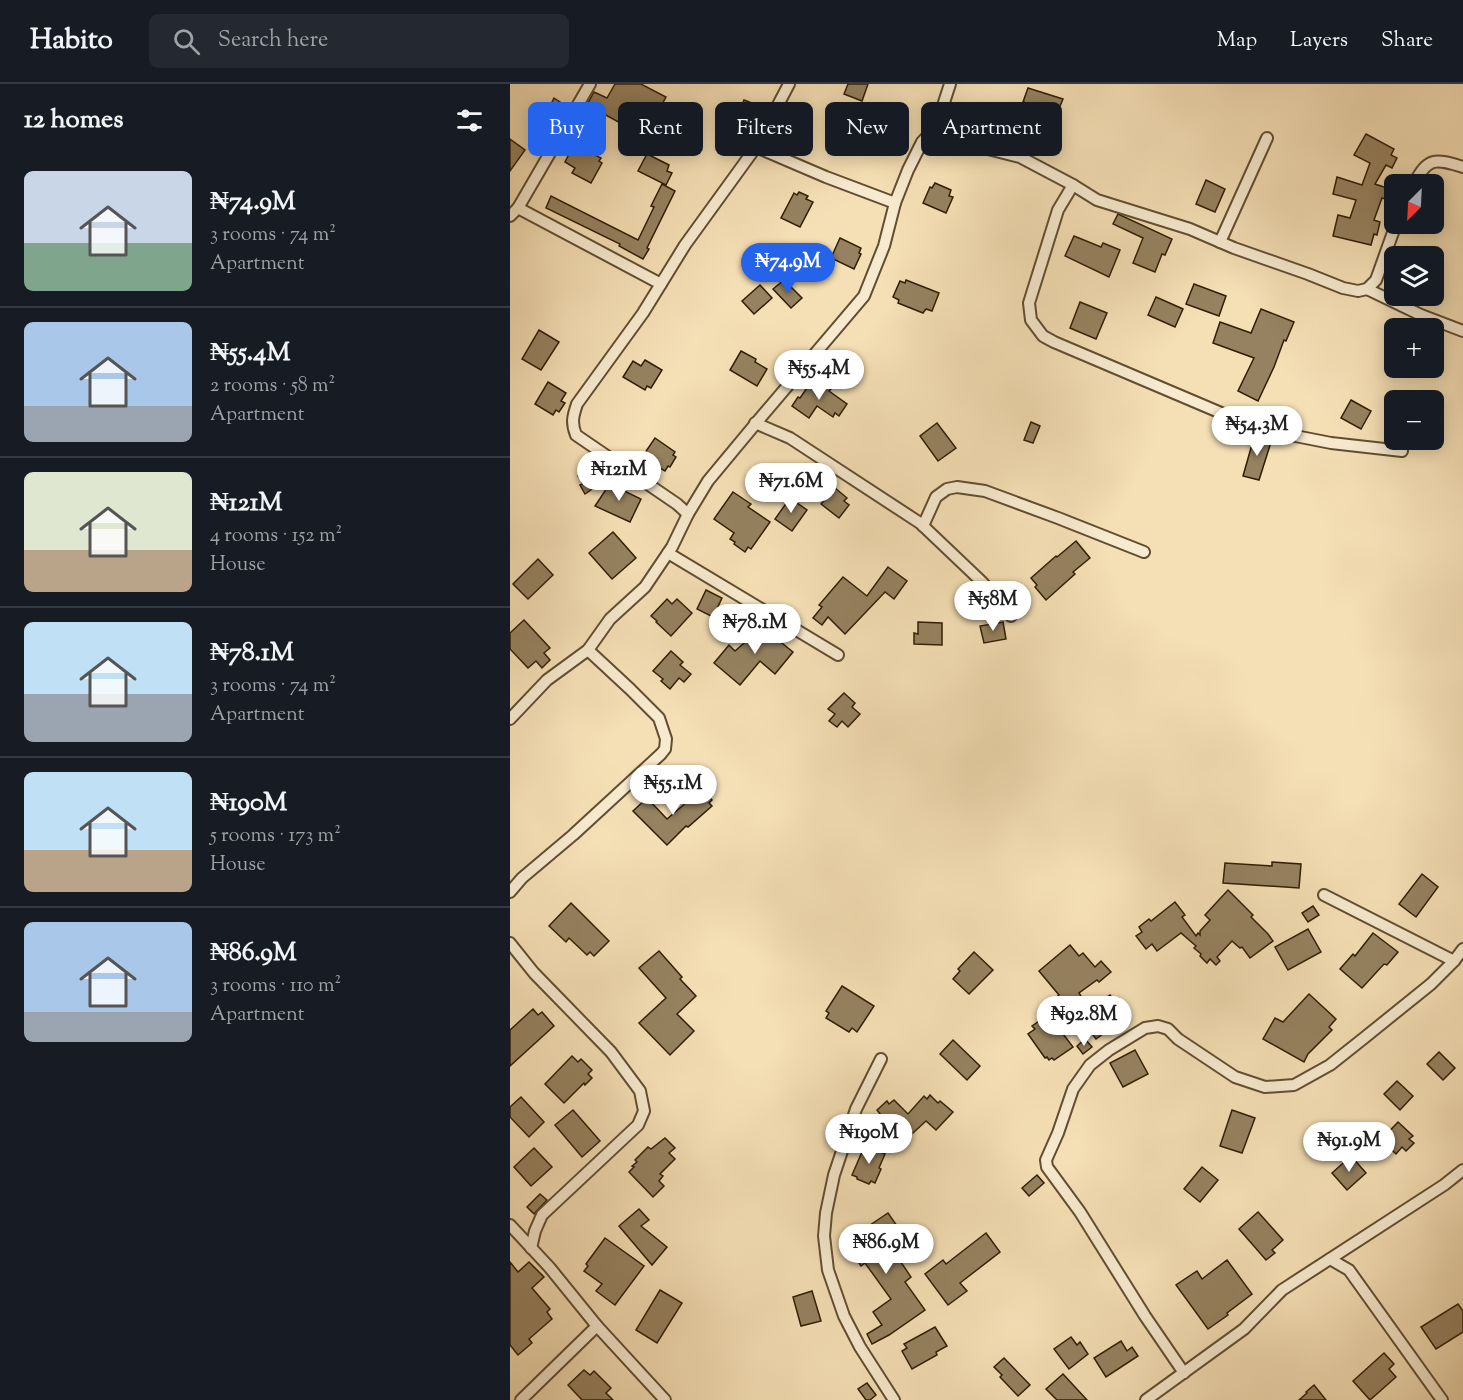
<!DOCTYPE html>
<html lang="en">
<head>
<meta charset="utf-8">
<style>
	:root { --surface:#171b24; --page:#242831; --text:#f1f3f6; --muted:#9ea1a6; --line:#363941; --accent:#2563eb }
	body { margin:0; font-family:"Sorts Mill Goudy",serif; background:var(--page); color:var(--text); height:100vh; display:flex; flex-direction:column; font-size:22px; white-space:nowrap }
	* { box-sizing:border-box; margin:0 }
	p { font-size:20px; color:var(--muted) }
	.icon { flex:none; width:33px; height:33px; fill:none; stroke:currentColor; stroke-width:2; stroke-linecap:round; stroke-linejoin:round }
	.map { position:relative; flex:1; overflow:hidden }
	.drawer { display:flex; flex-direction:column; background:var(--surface); width:510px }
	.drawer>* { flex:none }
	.guide { position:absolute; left:18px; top:18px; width:570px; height:54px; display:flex; gap:12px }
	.needle { width:39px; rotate:204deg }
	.fabs { position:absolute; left:874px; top:90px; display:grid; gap:12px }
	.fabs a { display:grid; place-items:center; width:60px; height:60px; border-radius:9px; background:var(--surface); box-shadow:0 3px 15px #0003; font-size:30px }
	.price { position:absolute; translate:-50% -51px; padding:0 14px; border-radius:21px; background:#fff; color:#222; font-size:20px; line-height:39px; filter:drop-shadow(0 2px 3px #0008) }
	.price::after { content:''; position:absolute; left:50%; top:36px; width:18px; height:14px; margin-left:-9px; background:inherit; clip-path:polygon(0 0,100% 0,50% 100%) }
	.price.current { background:var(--accent); color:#fff }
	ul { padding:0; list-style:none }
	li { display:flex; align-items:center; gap:18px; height:150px; padding:0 24px }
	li+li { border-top:2px solid var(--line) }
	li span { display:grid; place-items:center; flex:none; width:168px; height:120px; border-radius:9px; color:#555 }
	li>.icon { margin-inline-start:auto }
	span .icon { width:72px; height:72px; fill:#fffc; stroke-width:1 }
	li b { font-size:26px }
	h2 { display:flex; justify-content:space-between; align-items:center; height:72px; padding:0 24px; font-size:26px }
	.pill { padding:0 21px; border-radius:9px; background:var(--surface); box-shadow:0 3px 15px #0003; font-size:21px; line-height:54px }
	.pill.current { background:var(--accent); color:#fff }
	header { display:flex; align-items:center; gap:36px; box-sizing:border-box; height:84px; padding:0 30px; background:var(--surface); border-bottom:2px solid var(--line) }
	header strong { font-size:28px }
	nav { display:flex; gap:33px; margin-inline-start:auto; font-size:21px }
	.search { width:420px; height:54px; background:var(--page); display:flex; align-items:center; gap:15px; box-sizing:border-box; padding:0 21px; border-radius:9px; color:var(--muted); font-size:22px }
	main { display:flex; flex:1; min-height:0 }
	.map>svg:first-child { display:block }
</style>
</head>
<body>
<header>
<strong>Habito</strong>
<div class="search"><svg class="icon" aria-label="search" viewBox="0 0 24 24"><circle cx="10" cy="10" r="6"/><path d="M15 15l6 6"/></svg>Search here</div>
<nav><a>Map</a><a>Layers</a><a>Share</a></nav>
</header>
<main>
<section class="drawer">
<h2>12 homes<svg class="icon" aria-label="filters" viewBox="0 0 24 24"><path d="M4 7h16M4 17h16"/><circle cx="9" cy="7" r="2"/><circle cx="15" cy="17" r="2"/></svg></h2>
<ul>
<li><span style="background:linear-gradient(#c9d6e8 60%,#7fa58c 0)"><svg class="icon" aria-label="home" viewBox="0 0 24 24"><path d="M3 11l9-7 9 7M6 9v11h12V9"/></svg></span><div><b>₦74.9M</b><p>3 rooms · 74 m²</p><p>Apartment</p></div></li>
<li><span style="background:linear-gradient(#a9c7e8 70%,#9aa5b1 0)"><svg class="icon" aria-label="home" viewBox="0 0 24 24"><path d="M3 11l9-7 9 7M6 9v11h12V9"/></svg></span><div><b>₦55.4M</b><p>2 rooms · 58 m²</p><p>Apartment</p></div></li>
<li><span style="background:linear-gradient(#dfe7d0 65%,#b9a48a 0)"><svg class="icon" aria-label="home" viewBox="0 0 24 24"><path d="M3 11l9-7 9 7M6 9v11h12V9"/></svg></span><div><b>₦121M</b><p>4 rooms · 152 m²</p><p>House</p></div></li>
<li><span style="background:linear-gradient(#bfe0f5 60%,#9aa5b1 0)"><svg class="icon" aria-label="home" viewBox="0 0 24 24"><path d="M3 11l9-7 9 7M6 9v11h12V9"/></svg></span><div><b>₦78.1M</b><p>3 rooms · 74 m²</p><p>Apartment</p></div></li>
<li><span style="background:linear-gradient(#bfe0f5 65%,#b9a48a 0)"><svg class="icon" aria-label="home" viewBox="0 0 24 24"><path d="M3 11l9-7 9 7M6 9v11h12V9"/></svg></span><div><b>₦190M</b><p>5 rooms · 173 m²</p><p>House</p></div></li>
<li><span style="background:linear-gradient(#a9c7e8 75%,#9aa5b1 0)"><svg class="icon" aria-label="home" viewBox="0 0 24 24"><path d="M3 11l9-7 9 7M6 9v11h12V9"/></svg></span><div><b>₦86.9M</b><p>3 rooms · 110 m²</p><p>Apartment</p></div></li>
</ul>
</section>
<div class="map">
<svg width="953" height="1316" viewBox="0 0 953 1316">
	<rect width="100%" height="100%" fill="#f5dfb5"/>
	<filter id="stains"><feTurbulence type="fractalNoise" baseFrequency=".00333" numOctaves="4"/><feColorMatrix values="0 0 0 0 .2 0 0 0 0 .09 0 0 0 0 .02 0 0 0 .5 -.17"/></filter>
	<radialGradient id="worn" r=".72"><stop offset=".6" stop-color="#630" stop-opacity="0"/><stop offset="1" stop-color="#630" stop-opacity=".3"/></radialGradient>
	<g fill="#968260" stroke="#301e03" stroke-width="1.5">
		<path d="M105 0H131L156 13 134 52 92 29 94 26 78 19 84 8 97 14Z"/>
		<path d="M338 0H358L352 17 334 10Z"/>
		<path d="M518 4 553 15 535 58 504 46 514 18H513Z"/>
		<path d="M44 14 53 20 46 33 37 28Z"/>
		<path d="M234 16 252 23 243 45 233 41 234 38 226 35Z"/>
		<path d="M856 50 884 65 881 71 887 74 882 84 876 81 865 100 880 105 876 115 872 114 864 136 870 138 867 151 864 150 861 161 823 152 828 131 840 134 846 116 823 110 827 93 852 101 860 79 844 71Z"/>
		<path d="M0 55 15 66 0 87Z"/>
		<path d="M65 61 91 74 89 77 92 79 81 99 62 89 65 84 55 78 59 70 61 71Z"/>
		<path d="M137 70 159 81 157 87 162 89 156 101 128 87Z"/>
		<path d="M696 96 715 105 705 128 686 120Z"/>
		<path d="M425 99 441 106 439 112 443 113 436 129 413 119 420 103 422 104Z"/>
		<path d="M152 100 165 107 137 164 139 165 133 175 109 162 110 160 36 124 41 112 128 156 144 123 141 122Z"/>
		<path d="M289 108 298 112 296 115 303 118 290 143 271 134 284 109 287 111Z"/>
		<path d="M608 130 662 155 655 171 652 170 645 188 623 179 633 154 603 140Z"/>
		<path d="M564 152 591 163 593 159 610 166 599 193 555 172Z"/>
		<path d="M330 154 351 164 349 169 351 170 344 185 321 174Z"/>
		<path d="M274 196 292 214 281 224 263 205Z"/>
		<path d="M396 196 429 209 422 227 416 225 413 229 388 219 389 216 383 213 390 197 395 199Z"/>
		<path d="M684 200 716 212 709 232 676 220Z"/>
		<path d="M250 201 262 214 244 230 232 217Z"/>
		<path d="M646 213 673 225 665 243 638 231Z"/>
		<path d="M570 218 597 229 586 255 560 244Z"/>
		<path d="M751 225 784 238 776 257 774 256 764 283 748 317 728 307 744 274 703 259 710 238 741 249Z"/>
		<path d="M29 246 49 258 31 286 12 275Z"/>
		<path d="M231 267 246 275 245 278 257 285 247 302 220 286Z"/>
		<path d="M135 276 152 286 141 304 137 302 135 306 113 293 123 277 131 282Z"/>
		<path d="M308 296 321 305 319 307 337 320 329 332 325 329 323 333 307 322 299 334 282 322 288 313 290 314 299 301 302 303Z"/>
		<path d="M38 298 56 309 51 317 55 319 49 328 46 326 43 331 25 320Z"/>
		<path d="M841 316 861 327 851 345 831 334Z"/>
		<path d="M521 338 530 342 523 359 514 356Z"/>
		<path d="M427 339 446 364 428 377 410 352Z"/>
		<path d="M745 350 762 355 749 396 733 392Z"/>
		<path d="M145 354 165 368 163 371 166 373 160 383 158 382 155 387 150 384 148 388 130 376Z"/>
		<path d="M87 380 92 388 96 385 101 392 75 410 70 401 73 400 68 392Z"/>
		<path d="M103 395 108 404 131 415 120 438 85 422Z"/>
		<path d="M325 404 337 414 334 417 339 421 329 434 311 420Z"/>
		<path d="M223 408 241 420 238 423 260 438 241 465 238 463 235 468 224 460 225 458 220 455 224 449 204 435Z"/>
		<path d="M280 414 297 426 282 447 265 435Z"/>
		<path d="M103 448 126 474 102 495 79 469Z"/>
		<path d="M566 457 580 474 563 488 565 490 536 516 525 503 527 501 521 494 546 472 547 473Z"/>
		<path d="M28 475 43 491 18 515 3 500Z"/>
		<path d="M378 483 397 497 384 515 375 508 335 550 318 533 312 541 303 534 312 523 309 521 333 493 357 512Z"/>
		<path d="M196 506 212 514 203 533 187 525Z"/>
		<path d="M157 515 162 520 167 515 182 529 161 552 146 538 147 537 141 532Z"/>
		<path d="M14 536 40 564 34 569 40 576 32 584 26 577 18 584 0 565V549Z"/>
		<path d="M258 538 272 551 267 555 283 568 265 590 250 577 230 601 204 579 219 561 225 567Z"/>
		<path d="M408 538 432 539V561L404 560V549L408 550Z"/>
		<path d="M493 538 496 555 474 559 470 542Z"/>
		<path d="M161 567 173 578 170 581 181 590 174 598 169 594 160 605 151 597 153 595 143 587Z"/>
		<path d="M334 609 345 619 342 623 350 630 338 643 332 637 327 643 319 637 325 630 318 625Z"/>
		<path d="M192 705 202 716 199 719 202 722 178 743 176 742 157 761 123 727 137 714 157 735Z"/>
		<path d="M762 778 791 780 789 804 713 799 715 779 762 782Z"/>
		<path d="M912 790 928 803 906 833 889 820Z"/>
		<path d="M718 806 743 831 741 833 758 850 763 857 740 874 732 863 730 864 722 857 707 873 710 877 706 881 700 875 697 879 690 872 691 870 684 864 686 862 671 849 647 867 642 860 636 865 626 852 632 848 629 843 639 835 641 837 665 818 675 831 672 833 686 852 688 849 690 851V847L700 836 695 831Z"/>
		<path d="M61 819 99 857 84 872 80 868 77 871 59 854 56 858 39 842Z"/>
		<path d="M803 822 809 831 798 838 792 829Z"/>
		<path d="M798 845 811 868 778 886 765 863Z"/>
		<path d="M863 849 888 868 877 881 874 880 852 904 830 885 843 870 845 872Z"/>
		<path d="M560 861 569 872 573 869 585 883 591 877 601 888 589 898 587 896 569 909 579 925 600 911 605 917 609 914 620 930 586 955 563 924 544 938 563 963 544 976 542 974 539 976 537 973 535 974 518 950 525 945 522 942 549 923 543 916 549 911 529 887Z"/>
		<path d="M149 867 172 893 170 895 186 912 167 930 184 947 160 971 129 939 156 914 129 884Z"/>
		<path d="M464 868 483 886 459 910 443 895 450 887 448 885Z"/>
		<path d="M332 902 364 922 347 948 342 944 339 948 316 934 319 929 316 927Z"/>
		<path d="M799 910 826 935 819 943 822 946 798 970 794 978 753 955 765 934 773 938Z"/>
		<path d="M23 925 28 931 32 928 44 942 0 982V946Z"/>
		<path d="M575 955 582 963 573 970 567 962Z"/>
		<path d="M443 956 470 982 457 996 430 970Z"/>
		<path d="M625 966 638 990 613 1003 600 979Z"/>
		<path d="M929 968 945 984 933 996 917 980Z"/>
		<path d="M62 972 68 978 71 975 82 986 78 990 82 994 75 1001 74 999 54 1019 35 1000Z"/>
		<path d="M887 997 903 1012 890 1026 874 1010Z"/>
		<path d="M420 1011 428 1019 430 1017 443 1028 426 1046 416 1037 391 1060 374 1043 376 1041 368 1034 371 1031 367 1026 377 1017 379 1020 384 1016 398 1030 414 1012 417 1015Z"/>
		<path d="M11 1013 34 1038 19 1053 0 1033V1023Z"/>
		<path d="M63 1026 90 1057 72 1073 45 1041Z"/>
		<path d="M722 1026 745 1034 732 1069 710 1062Z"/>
		<path d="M888 1038 903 1052 899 1055 904 1059 896 1067 892 1063 886 1070 871 1056Z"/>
		<path d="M155 1054 165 1064 159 1069 165 1075 150 1090 153 1092 149 1097 154 1102 143 1113 119 1088 124 1083 122 1082 127 1078 125 1076 138 1063 141 1065Z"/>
		<path d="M355 1061 375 1070 369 1084 371 1085 365 1099 361 1097 359 1100 347 1095V1093L342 1091Z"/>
		<path d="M24 1064 42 1083 21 1102 4 1083Z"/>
		<path d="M841 1072 856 1089 837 1106 822 1089Z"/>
		<path d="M692 1083 708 1096 690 1118 674 1105Z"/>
		<path d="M527 1091 534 1099 519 1112 512 1104Z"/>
		<path d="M30 1110 37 1116 24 1130 17 1123Z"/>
		<path d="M129 1125 139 1136 131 1142 157 1163 142 1181 109 1142Z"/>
		<path d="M748 1128 773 1156 762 1166 765 1169 756 1176 729 1145Z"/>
		<path d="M378 1129 394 1152 380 1162 401 1193 395 1198 415 1226 379 1251 362 1260 357 1250 372 1241 363 1228 381 1215 355 1179 351 1182 335 1158Z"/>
		<path d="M476 1149 490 1168 450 1199 457 1207 438 1221 415 1190 433 1176 436 1180Z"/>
		<path d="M95 1154 134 1182 105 1221 86 1207 92 1200 74 1187 78 1182 76 1180Z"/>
		<path d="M717 1176 742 1210 717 1229 718 1231 698 1245 666 1201 687 1187 692 1195Z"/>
		<path d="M0 1178 8 1188 19 1178 34 1193 22 1204 40 1225 37 1228 42 1235 19 1255 22 1259 8 1271 0 1261Z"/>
		<path d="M150 1206 172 1219 147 1259 126 1246Z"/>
		<path d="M302 1207 311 1237 291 1242 283 1213Z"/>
		<path d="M948 1220 953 1227V1248L926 1265 911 1243Z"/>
		<path d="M425 1243 437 1262 426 1268 427 1271 402 1285 392 1267 397 1264 394 1260Z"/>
		<path d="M561 1253 567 1261 570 1258 578 1270 559 1285 544 1265Z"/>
		<path d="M611 1257 617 1267 622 1263 628 1272 596 1293 584 1274Z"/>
		<path d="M874 1269 884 1280 879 1285 886 1293 860 1316 843 1297Z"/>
		<path d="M494 1274 520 1301 508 1312 490 1293 492 1291 484 1283Z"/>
		<path d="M74 1286 80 1291 84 1287 101 1304 96 1309 103 1316H72L58 1301Z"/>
		<path d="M553 1290 577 1316H547L536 1305Z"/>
		<path d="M357 1299 366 1311 360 1316H356L348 1305Z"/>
		<path d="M804 1301 816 1316H789L797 1309 796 1308Z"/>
	</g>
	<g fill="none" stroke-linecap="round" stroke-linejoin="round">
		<g stroke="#614e30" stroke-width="14">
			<g id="street">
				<path d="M426 43 466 62 510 73 563 101 587 116 680 145 724 164 798 190 833 204 848 207 857 205 866 196 886 140"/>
				<path d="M246 63 316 93 385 119"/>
				<path d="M904 100C918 72 926 75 953 83"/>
				<path d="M563 101 548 126 519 219 521 236 533 252 544 258 730 337 765 348 821 359 892 367"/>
				<path d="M8 124 80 0"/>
				<path d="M0 132 8 124 151 200"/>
				<path d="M710 158 757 54"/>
				<path d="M857 205 911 231 953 247"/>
				<path d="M245 339 280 354 410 439 472 498 501 532"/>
				<path d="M178 430 167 420 66 351C61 339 63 332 67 320L133 229 175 161 246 63 279 0"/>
				<path d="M413 442 426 413 437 405 447 403 475 407 548 434 634 468"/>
				<path d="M158 469 328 571"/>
				<path d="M0 635 37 596 78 566 100 535 135 503 162 463 178 430 198 397 252 332 354 212 374 162 385 119 398 86 412 58 426 43 440 0"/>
				<path d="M0 808 12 794 63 751 151 670 155 665 156 655 149 634 120 605 78 566"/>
				<path d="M814 811 944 877"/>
				<path d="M0 859 24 889 101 968 130 1007 134 1027 128 1041 32 1131 25 1147 21 1164"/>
				<path d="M371 975 346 1025 324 1091 316 1129 314 1152 318 1186 334 1232 350 1263 384 1316"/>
				<path d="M0 1141 40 1184 87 1242 11 1316"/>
				<path d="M820 1175 839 1186 932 1316"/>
				<path d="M87 1242 155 1316"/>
				<path d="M674 1289 635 1232 570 1128 537 1083 536 1076 548 1049 563 1005 580 981 599 966 635 944 648 942 658 945 668 955 725 993 755 1003 784 1001 820 981 854 954 921 900 944 877 953 865"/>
				<path d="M636 1316 734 1245 772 1206 934 1101 953 1086"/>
			</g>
		</g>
		<use href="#street" stroke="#f8eacf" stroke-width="10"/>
	</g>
	<rect width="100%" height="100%" filter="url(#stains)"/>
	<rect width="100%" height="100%" fill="url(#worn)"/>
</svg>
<div class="fabs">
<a><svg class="needle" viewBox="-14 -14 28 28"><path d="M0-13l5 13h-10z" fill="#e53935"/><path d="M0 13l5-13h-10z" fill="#9ea1a6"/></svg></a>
<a><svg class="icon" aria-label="layers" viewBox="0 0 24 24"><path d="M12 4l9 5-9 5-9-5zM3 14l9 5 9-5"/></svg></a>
<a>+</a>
<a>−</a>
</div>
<b class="price current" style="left:278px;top:210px">₦74.9M</b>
<b class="price" style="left:309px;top:317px">₦55.4M</b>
<b class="price" style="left:747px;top:373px">₦54.3M</b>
<b class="price" style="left:109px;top:418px">₦121M</b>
<b class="price" style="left:281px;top:430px">₦71.6M</b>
<b class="price" style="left:483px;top:548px">₦58M</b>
<b class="price" style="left:245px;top:571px">₦78.1M</b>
<b class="price" style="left:163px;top:732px">₦55.1M</b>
<b class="price" style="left:574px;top:963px">₦92.8M</b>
<b class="price" style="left:359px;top:1081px">₦190M</b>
<b class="price" style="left:839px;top:1089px">₦91.9M</b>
<b class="price" style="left:376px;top:1191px">₦86.9M</b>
<div class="guide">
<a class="pill current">Buy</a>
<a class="pill">Rent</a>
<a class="pill">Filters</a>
<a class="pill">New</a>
<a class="pill">Apartment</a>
</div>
</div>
</main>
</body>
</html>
